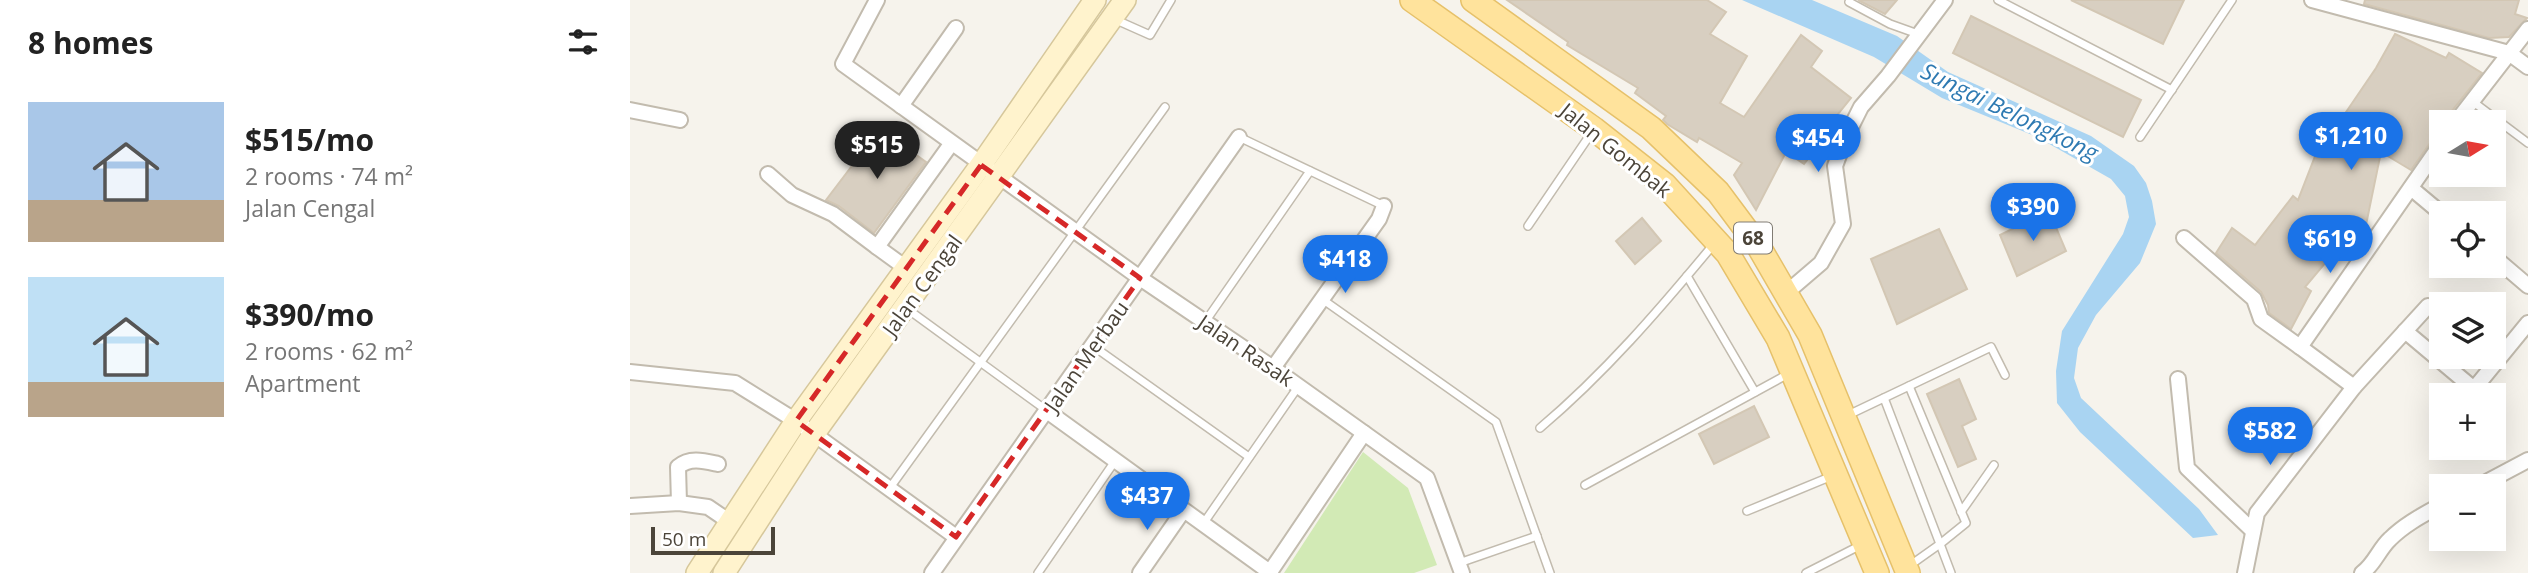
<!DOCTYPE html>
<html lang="en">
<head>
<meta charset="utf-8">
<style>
	:root { --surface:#fff; --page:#f2f2f2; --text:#222; --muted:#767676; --accent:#1a73e8 }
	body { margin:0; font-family:"Open Sans",sans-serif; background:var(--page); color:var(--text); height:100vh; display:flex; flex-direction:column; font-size:26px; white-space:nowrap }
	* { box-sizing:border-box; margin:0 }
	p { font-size:23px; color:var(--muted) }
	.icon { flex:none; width:38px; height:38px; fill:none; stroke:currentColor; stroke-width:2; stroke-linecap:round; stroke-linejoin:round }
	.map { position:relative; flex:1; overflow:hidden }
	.details { display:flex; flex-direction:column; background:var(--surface); width:630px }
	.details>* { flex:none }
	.needle { width:46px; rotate:79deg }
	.fabs { position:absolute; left:1799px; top:110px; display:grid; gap:14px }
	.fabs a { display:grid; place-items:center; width:77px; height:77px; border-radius:0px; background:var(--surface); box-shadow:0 7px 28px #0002; font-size:35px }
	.scale { position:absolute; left:21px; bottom:18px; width:124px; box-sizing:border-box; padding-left:7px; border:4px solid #4b4439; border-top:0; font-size:19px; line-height:24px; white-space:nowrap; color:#4b4439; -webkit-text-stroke:5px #fff; paint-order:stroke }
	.price { position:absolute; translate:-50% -60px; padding:0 16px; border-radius:24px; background:var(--accent); color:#fff; font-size:23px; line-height:46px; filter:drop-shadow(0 2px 4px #0008) }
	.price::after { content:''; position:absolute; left:50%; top:42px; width:21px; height:16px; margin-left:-10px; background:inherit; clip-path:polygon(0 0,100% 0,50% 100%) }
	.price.current { background:#222; color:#fff }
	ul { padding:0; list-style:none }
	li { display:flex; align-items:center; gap:21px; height:175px; padding:0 28px }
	li span { display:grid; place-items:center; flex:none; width:196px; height:140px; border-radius:0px; color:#555 }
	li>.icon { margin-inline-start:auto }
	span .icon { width:84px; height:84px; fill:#fffc; stroke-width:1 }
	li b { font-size:30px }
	h2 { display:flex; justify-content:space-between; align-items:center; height:84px; padding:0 28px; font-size:30px }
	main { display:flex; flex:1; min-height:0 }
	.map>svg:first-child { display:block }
</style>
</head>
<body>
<main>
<section class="details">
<h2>8 homes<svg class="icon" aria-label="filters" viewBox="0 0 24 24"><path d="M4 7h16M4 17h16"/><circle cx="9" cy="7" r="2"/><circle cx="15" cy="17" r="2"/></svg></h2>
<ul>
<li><span style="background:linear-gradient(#a9c7e8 70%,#b9a48a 0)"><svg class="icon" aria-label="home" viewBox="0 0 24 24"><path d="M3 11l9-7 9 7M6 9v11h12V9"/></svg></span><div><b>$515/mo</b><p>2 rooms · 74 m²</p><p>Jalan Cengal</p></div></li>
<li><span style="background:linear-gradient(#bfe0f5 75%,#b9a48a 0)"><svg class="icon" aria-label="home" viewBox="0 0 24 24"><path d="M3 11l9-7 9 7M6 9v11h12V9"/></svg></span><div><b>$390/mo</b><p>2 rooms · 62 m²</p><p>Apartment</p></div></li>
</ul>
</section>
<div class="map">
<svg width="1898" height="573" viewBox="0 0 1898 573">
	<rect width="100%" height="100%" fill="#f6f3ec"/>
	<path fill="#d2eab5" d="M733 452 778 488 807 565 784 573H654Z"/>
	<path fill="#a9d4f2" d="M1112 0H1182L1267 36 1318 72 1461 136 1504 166 1516 183 1522 201 1526 224 1510 263 1466 315 1448 348 1444 378 1451 398 1569 509 1588 535 1563 538 1450 432 1427 403 1426 371 1432 331 1493 234 1499 217 1495 196 1481 179 1407 137 1312 98 1244 57Z"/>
	<g fill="#d8cfc1" stroke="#d3c7b4" stroke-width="2">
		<path d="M877 0H1077L1096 12 1080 34 1117 56 1090 103 1114 117 1171 35 1192 51 1181 67 1221 98 1191 135 1195 138 1174 164 1156 152 1126 210 1104 175 1112 163 1069 138 1067 142 1037 124 1033 120 1036 116 1005 93 1008 88 937 45 938 42Z"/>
		<path d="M1228 0H1267L1255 14Z"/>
		<path d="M1441 0H1554L1533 44Z"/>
		<path d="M1735 0H1889L1885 14 1897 18 1879 37 1859 38 1734 4Z"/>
		<path d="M1341 16 1511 100 1493 137 1323 53Z"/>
		<path d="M1765 34 1816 58 1819 53 1852 73 1818 116 1817 122H1811V132L1803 139 1781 170 1751 152 1736 225 1728 224 1675 287 1681 291 1661 329 1639 313 1638 305 1631 292 1586 253 1602 228 1625 245 1663 196 1668 200 1691 141 1695 143 1746 68Z"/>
		<path d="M250 129 296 162 244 233 209 206 196 200Z"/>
		<path d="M1419 211 1436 251 1387 276 1370 235Z"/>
		<path d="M1012 218 1031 241 1005 264 986 241Z"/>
		<path d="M1309 229 1337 289 1267 324 1241 259Z"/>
		<path d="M1329 379 1346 419 1332 426 1346 459 1328 467 1297 394Z"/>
		<path d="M1124 406 1139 437 1084 464 1069 434Z"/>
	</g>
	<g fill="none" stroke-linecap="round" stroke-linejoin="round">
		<g stroke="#c2bbae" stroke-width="10">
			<g id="lane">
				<path d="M1368 0 1542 90"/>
				<path d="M1219 2 1260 24 1288 34"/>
				<path d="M484 19 520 35 541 0"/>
				<path d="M1842 101 1898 143"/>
				<path d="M609 137 754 206"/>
				<path d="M1510 137 1602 0"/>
				<path d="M898 226 962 132"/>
				<path d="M1057 276 1125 392"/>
				<path d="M692 299 866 422 920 573"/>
				<path d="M276 308 416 410"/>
				<path d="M575 322 680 171"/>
				<path d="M463 346 619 457"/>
				<path d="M1279 386 1336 523 1310 544 1321 573"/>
				<path d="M1254 398 1310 544 1279 566"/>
				<path d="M1216 416 1361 347 1375 375"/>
				<path d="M910 428C975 373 1029 310 1083 245"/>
				<path d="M955 485 1160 373"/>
				<path d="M259 489 535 107"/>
				<path d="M1117 511 1202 476"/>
				<path d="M1331 512 1364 465"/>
				<path d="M573 524 668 387"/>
				<path d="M829 563 907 536"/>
				<path d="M408 573 485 461"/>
				<path d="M1176 573 1231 545"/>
			</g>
		</g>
		<g stroke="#c2bbae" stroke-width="18">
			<g id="street">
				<path d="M247 0 213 64 510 278 643 368 797 478 832 573"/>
				<path d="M1682 0 1879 53 1898 67"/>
				<path d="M271 106 326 28"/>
				<path d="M0 110 50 120"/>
				<path d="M1826 122 1898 29"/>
				<path d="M138 174 162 195 203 214 247 247"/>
				<path d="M1781 188 1812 214"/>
				<path d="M1554 238 1624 299 1631 319 1670 347"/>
				<path d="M1864 257 1898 286"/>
				<path d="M276 268 247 247 321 144"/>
				<path d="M1156 293 1191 263 1213 224 1205 166 1215 139 1231 107 1258 76 1315 0"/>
				<path d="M1775 331 1844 389 1898 323"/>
				<path d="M643 368 749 219 754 206"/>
				<path d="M0 372 105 383 166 421 326 537"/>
				<path d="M1548 379 1557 468 1623 531"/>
				<path d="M1724 387 1670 347 1811 144"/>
				<path d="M417 411 641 573"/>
				<path d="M1849 486 1898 460"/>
				<path d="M49 503 48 467C60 457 74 461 88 464"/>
				<path d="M0 506 49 503 78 507 100 522"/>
				<path d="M640 572 734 433"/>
				<path d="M302 573 609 137"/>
				<path d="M510 573 553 511"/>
				<path d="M1615 573 1627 513 1724 387 1798 306"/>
				<path d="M1732 573C1744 565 1749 549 1760 539 1775 524 1793 515 1811 505"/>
			</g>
		</g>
		<g stroke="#d6c79b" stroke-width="24">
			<g id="secondary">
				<path d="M67 573 166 421 351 165 465 0"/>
				<path d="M94 573 183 435 495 0"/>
			</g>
		</g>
		<g stroke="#e6c16a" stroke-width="26">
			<g id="primary">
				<path d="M782 0 964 129 1035 185 1098 254 1148 338 1247 573"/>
				<path d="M843 0 1021 128 1088 192 1129 247 1180 335 1278 573"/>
			</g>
		</g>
		<use href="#lane" stroke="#fff" stroke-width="7"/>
		<use href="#street" stroke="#fff" stroke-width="14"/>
		<use href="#secondary" stroke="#fff3cd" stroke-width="21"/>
		<use href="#primary" stroke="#ffe39c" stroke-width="23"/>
	</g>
	<path fill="none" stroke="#d62828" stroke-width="5" stroke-dasharray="14 9" stroke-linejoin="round" d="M351 165 510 278 326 537 166 421Z"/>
	<g text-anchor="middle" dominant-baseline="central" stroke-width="6" stroke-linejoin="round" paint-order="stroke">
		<rect fill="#fff" stroke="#817c74" stroke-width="2" x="1104" y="222.5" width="38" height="31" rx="5"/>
		<g font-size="19" font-weight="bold" fill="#4b4439">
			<text x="1123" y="238">68</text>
		</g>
		<g font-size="21" fill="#4b4439" stroke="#fff">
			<text transform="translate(986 150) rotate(39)">Jalan Gombak</text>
			<text transform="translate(292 285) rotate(-54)">Jalan Cengal</text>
			<text transform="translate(616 350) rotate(34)">Jalan Rasak</text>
			<text transform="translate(456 356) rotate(-55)">Jalan Merbau</text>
		</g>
		<g font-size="23" font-style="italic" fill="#2e7ab2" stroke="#fff">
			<text transform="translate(1380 111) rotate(26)">Sungai Belongkong</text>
		</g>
	</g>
</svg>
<div class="fabs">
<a><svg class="needle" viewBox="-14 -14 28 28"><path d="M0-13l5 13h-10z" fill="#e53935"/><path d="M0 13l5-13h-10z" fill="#767676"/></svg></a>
<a><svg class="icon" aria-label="locate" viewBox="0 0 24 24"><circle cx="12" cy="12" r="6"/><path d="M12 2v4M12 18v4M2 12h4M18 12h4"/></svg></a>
<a><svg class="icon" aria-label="layers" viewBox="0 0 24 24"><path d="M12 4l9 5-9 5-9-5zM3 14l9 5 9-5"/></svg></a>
<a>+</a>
<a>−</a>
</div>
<div class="scale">50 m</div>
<b class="price" style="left:1721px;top:172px">$1,210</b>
<b class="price" style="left:1188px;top:174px">$454</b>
<b class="price current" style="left:247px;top:181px">$515</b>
<b class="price" style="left:1403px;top:243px">$390</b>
<b class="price" style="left:1700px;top:275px">$619</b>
<b class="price" style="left:715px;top:295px">$418</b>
<b class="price" style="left:1640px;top:467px">$582</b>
<b class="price" style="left:517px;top:532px">$437</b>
</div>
</main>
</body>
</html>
